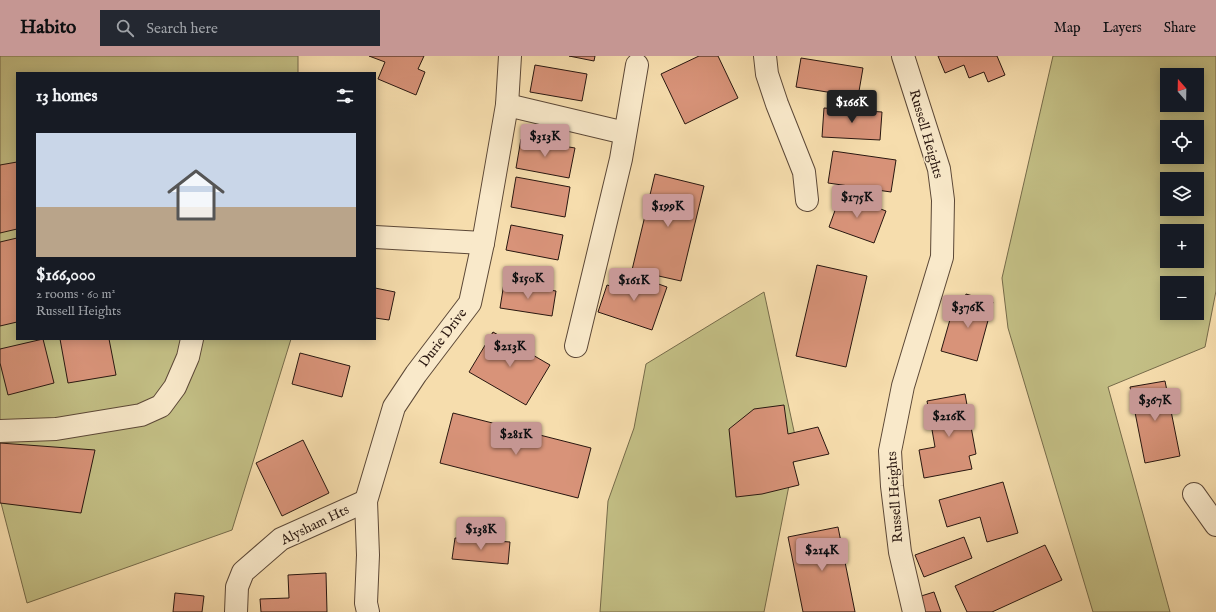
<!DOCTYPE html>
<html lang="en">
<head>
<meta charset="utf-8">
<style>
	:root { --surface:#171b24; --page:#242831; --text:#f1f3f6; --muted:#9ea1a6; --accent:#c59692 }
	body { margin:0; font-family:"IM FELL English",serif; background:var(--page); color:var(--text); height:100vh; display:flex; flex-direction:column; font-size:15px; white-space:nowrap }
	* { box-sizing:border-box; margin:0 }
	p { font-size:13px; color:var(--muted) }
	.icon { flex:none; width:22px; height:22px; fill:none; stroke:currentColor; stroke-width:2; stroke-linecap:round; stroke-linejoin:round }
	.map { position:relative; flex:1; overflow:hidden }
	.sheet { position:absolute; left:16px; top:16px; width:360px; height:268px; display:flex; flex-direction:column; background:var(--surface); border-radius:0px; box-shadow:0 2px 10px #0003 }
	.sheet>* { flex:none }
	.needle { width:26px; rotate:340deg }
	.tools { position:absolute; left:1160px; top:12px; display:grid; gap:8px }
	.tools a { display:grid; place-items:center; width:44px; height:44px; border-radius:0px; background:var(--surface); box-shadow:0 2px 10px #0003; font-size:20px }
	.price { position:absolute; translate:-50% -34px; padding:0 9px; border-radius:4px; background:var(--accent); color:#111; font-size:13px; line-height:26px; filter:drop-shadow(0 1px 2px #0008) }
	.price::after { content:''; position:absolute; left:50%; top:24px; width:12px; height:9px; margin-left:-6px; background:inherit; clip-path:polygon(0 0,100% 0,50% 100%) }
	.price.selected { background:#222; color:#fff }
	ul { padding:0; list-style:none }
	li { display:grid; align-content:center; gap:8px; height:212px; padding:0 20px }
	li span { display:grid; place-items:center; height:124px; border-radius:0px; color:#555 }
	li>.icon { margin-inline-start:auto }
	span .icon { width:72px; height:72px; fill:#fffc; stroke-width:1 }
	li b { font-size:17px }
	h2 { display:flex; justify-content:space-between; align-items:center; height:48px; padding:0 20px; font-size:17px }
	header { display:flex; align-items:center; gap:24px; box-sizing:border-box; height:56px; padding:0 20px; background:var(--accent); color:#111 }
	header strong { font-size:19px }
	nav { display:flex; gap:22px; margin-inline-start:auto; font-size:14px }
	.search { width:280px; height:36px; background:var(--page); display:flex; align-items:center; gap:10px; box-sizing:border-box; padding:0 14px; border-radius:0px; color:var(--muted); font-size:15px }
	.map>svg:first-child { display:block }
</style>
</head>
<body>
<header>
<strong>Habito</strong>
<div class="search"><svg class="icon" aria-label="search" viewBox="0 0 24 24"><circle cx="10" cy="10" r="6"/><path d="M15 15l6 6"/></svg>Search here</div>
<nav><a>Map</a><a>Layers</a><a>Share</a></nav>
</header>
<div class="map">
<svg width="1216" height="556" viewBox="0 0 1216 556">
	<rect width="100%" height="100%" fill="#f6ddad"/>
	<filter id="stains"><feTurbulence type="fractalNoise" baseFrequency=".005" numOctaves="4"/><feColorMatrix values="0 0 0 0 .2 0 0 0 0 .09 0 0 0 0 .02 0 0 0 .5 -.17"/></filter>
	<radialGradient id="worn" r=".72"><stop offset=".6" stop-color="#630" stop-opacity="0"/><stop offset="1" stop-color="#630" stop-opacity=".3"/></radialGradient>
	<g fill="#c3bf85" stroke="#766b4a" fill-rule="evenodd">
		<path d="M0 0H298V17H17V283H291L232 474 27 547 0 443Z"/>
		<path d="M1053 0H1216V235L1205 291 1108 331 1170 556H1093L1008 272 1002 222ZM1167 19H1197V49H1167ZM1167 71H1197V101H1167ZM1167 123H1197V153H1167ZM1167 175H1197V205H1167ZM1167 227H1197V257H1167Z"/>
		<path d="M764 236 797 389 764 556H600L608 445 634 372 646 308Z"/>
	</g>
	<g fill="#d89379" stroke="#291710">
		<path d="M369 0H424L418 13 425 16 416 39 378 23 385 6Z"/>
		<path d="M569 0H595L594 5Z"/>
		<path d="M699 0H718L738 42 685 68 661 18Z"/>
		<path d="M938 0H997L1005 19 988 26 984 16 969 22 964 9 945 17Z"/>
		<path d="M801 2 863 12 858 41 796 31Z"/>
		<path d="M535 9 587 18 582 45 530 36Z"/>
		<path d="M824 52 882 56 880 84 822 81Z"/>
		<path d="M521 83 575 92 569 122 516 112Z"/>
		<path d="M833 95 896 104 891 136 828 127Z"/>
		<path d="M17 106V173L0 177V109Z"/>
		<path d="M655 118 704 130 681 225 632 214Z"/>
		<path d="M516 121 570 131 565 161 511 151Z"/>
		<path d="M841 138 886 155 874 187 829 171Z"/>
		<path d="M511 169 563 179 558 204 506 194Z"/>
		<path d="M17 182V266L0 270V186Z"/>
		<path d="M817 209 867 220 846 311 796 300Z"/>
		<path d="M630 218 667 231 652 274 598 256 607 229 624 234Z"/>
		<path d="M504 227 556 235 552 260 500 252Z"/>
		<path d="M375 232 395 236 389 264 375 262Z"/>
		<path d="M966 238 993 246 977 305 941 295 951 260 959 263Z"/>
		<path d="M493 276 550 309 526 349 469 316Z"/>
		<path d="M43 283 54 327 8 339 0 307V293Z"/>
		<path d="M60 283H109L116 319 68 327Z"/>
		<path d="M300 297 350 310 342 341 292 328Z"/>
		<path d="M1165 325 1180 400 1145 407 1130 331Z"/>
		<path d="M965 338 976 398 969 400 972 413 924 422 919 394 935 391 927 345Z"/>
		<path d="M784 349 788 378 818 371 829 398 793 406 799 429 762 438 736 441 729 373 754 353Z"/>
		<path d="M453 357 591 392 578 442 440 407Z"/>
		<path d="M303 384 329 437 282 460 256 407Z"/>
		<path d="M0 387 95 394 81 457 0 447Z"/>
		<path d="M1003 426 1018 477 987 486 980 461 947 471 939 444Z"/>
		<path d="M838 471 855 556H803L788 481Z"/>
		<path d="M964 481 972 502 924 521 915 499Z"/>
		<path d="M455 482 510 486 508 508 452 503Z"/>
		<path d="M1045 489 1062 524 992 556H967L955 530Z"/>
		<path d="M326 517 327 556H261L260 543 289 542 288 519Z"/>
		<path d="M934 536 941 556H923L918 541Z"/>
		<path d="M175 537 204 540 202 556H173Z"/>
	</g>
	<g fill="none" stroke-linecap="round" stroke-linejoin="round">
		<g stroke="#5c4837" stroke-width="24">
			<g id="minor">
				<path d="M765 0 767 18 777 48 804 116 807 144"/>
				<path d="M903 0 939 113 943 144 942 201 903 330 890 395 892 430 900 496 914 556"/>
				<path d="M507 49 625 77"/>
				<path d="M375 181 483 187"/>
				<path d="M576 290 621 103 637 9"/>
				<path d="M0 375 56 373 141 359 161 350 175 331 188 301 192 283"/>
				<path d="M1194 438 1216 469"/>
				<path d="M236 556 237 531 243 516 281 483 366 445"/>
				<path d="M368 556 366 547 368 499 366 445 394 351 416 318 470 247 483 187 507 49 510 0"/>
			</g>
		</g>
		<use href="#minor" stroke="#f9e9ca" stroke-width="22"/>
	</g>
	<g text-anchor="middle" dominant-baseline="central" stroke-width="3" stroke-linejoin="round" paint-order="stroke">
		<g font-size="14" fill="#291710" stroke="#f9e9ca">
			<text transform="translate(926 78) rotate(74)">Russell Heights</text>
			<text transform="translate(443 282) rotate(-53)">Durie Drive</text>
			<text transform="translate(895 441) rotate(-94)">Russell Heights</text>
			<text transform="translate(315 469) rotate(-26)">Alysham Hts</text>
		</g>
	</g>
	<rect width="100%" height="100%" filter="url(#stains)"/>
	<rect width="100%" height="100%" fill="url(#worn)"/>
</svg>
<div class="tools">
<a><svg class="needle" viewBox="-14 -14 28 28"><path d="M0-13l5 13h-10z" fill="#e53935"/><path d="M0 13l5-13h-10z" fill="#9ea1a6"/></svg></a>
<a><svg class="icon" aria-label="locate" viewBox="0 0 24 24"><circle cx="12" cy="12" r="6"/><path d="M12 2v4M12 18v4M2 12h4M18 12h4"/></svg></a>
<a><svg class="icon" aria-label="layers" viewBox="0 0 24 24"><path d="M12 4l9 5-9 5-9-5zM3 14l9 5 9-5"/></svg></a>
<a>+</a>
<a>−</a>
</div>
<b class="price selected" style="left:852px;top:68px">$166K</b>
<b class="price" style="left:545px;top:102px">$313K</b>
<b class="price" style="left:857px;top:163px">$175K</b>
<b class="price" style="left:668px;top:172px">$199K</b>
<b class="price" style="left:528px;top:244px">$150K</b>
<b class="price" style="left:634px;top:246px">$161K</b>
<b class="price" style="left:968px;top:273px">$376K</b>
<b class="price" style="left:510px;top:312px">$213K</b>
<b class="price" style="left:1155px;top:366px">$367K</b>
<b class="price" style="left:949px;top:382px">$216K</b>
<b class="price" style="left:516px;top:400px">$281K</b>
<b class="price" style="left:481px;top:495px">$138K</b>
<b class="price" style="left:822px;top:516px">$214K</b>
<section class="sheet">
<h2>13 homes<svg class="icon" aria-label="filters" viewBox="0 0 24 24"><path d="M4 7h16M4 17h16"/><circle cx="9" cy="7" r="2"/><circle cx="15" cy="17" r="2"/></svg></h2>
<ul>
<li><span style="background:linear-gradient(#c9d6e8 60%,#b9a48a 0)"><svg class="icon" aria-label="home" viewBox="0 0 24 24"><path d="M3 11l9-7 9 7M6 9v11h12V9"/></svg></span><div><b>$166,000</b><p>2 rooms · 60 m²</p><p>Russell Heights</p></div></li>
</ul>
</section>
</div>
</body>
</html>
